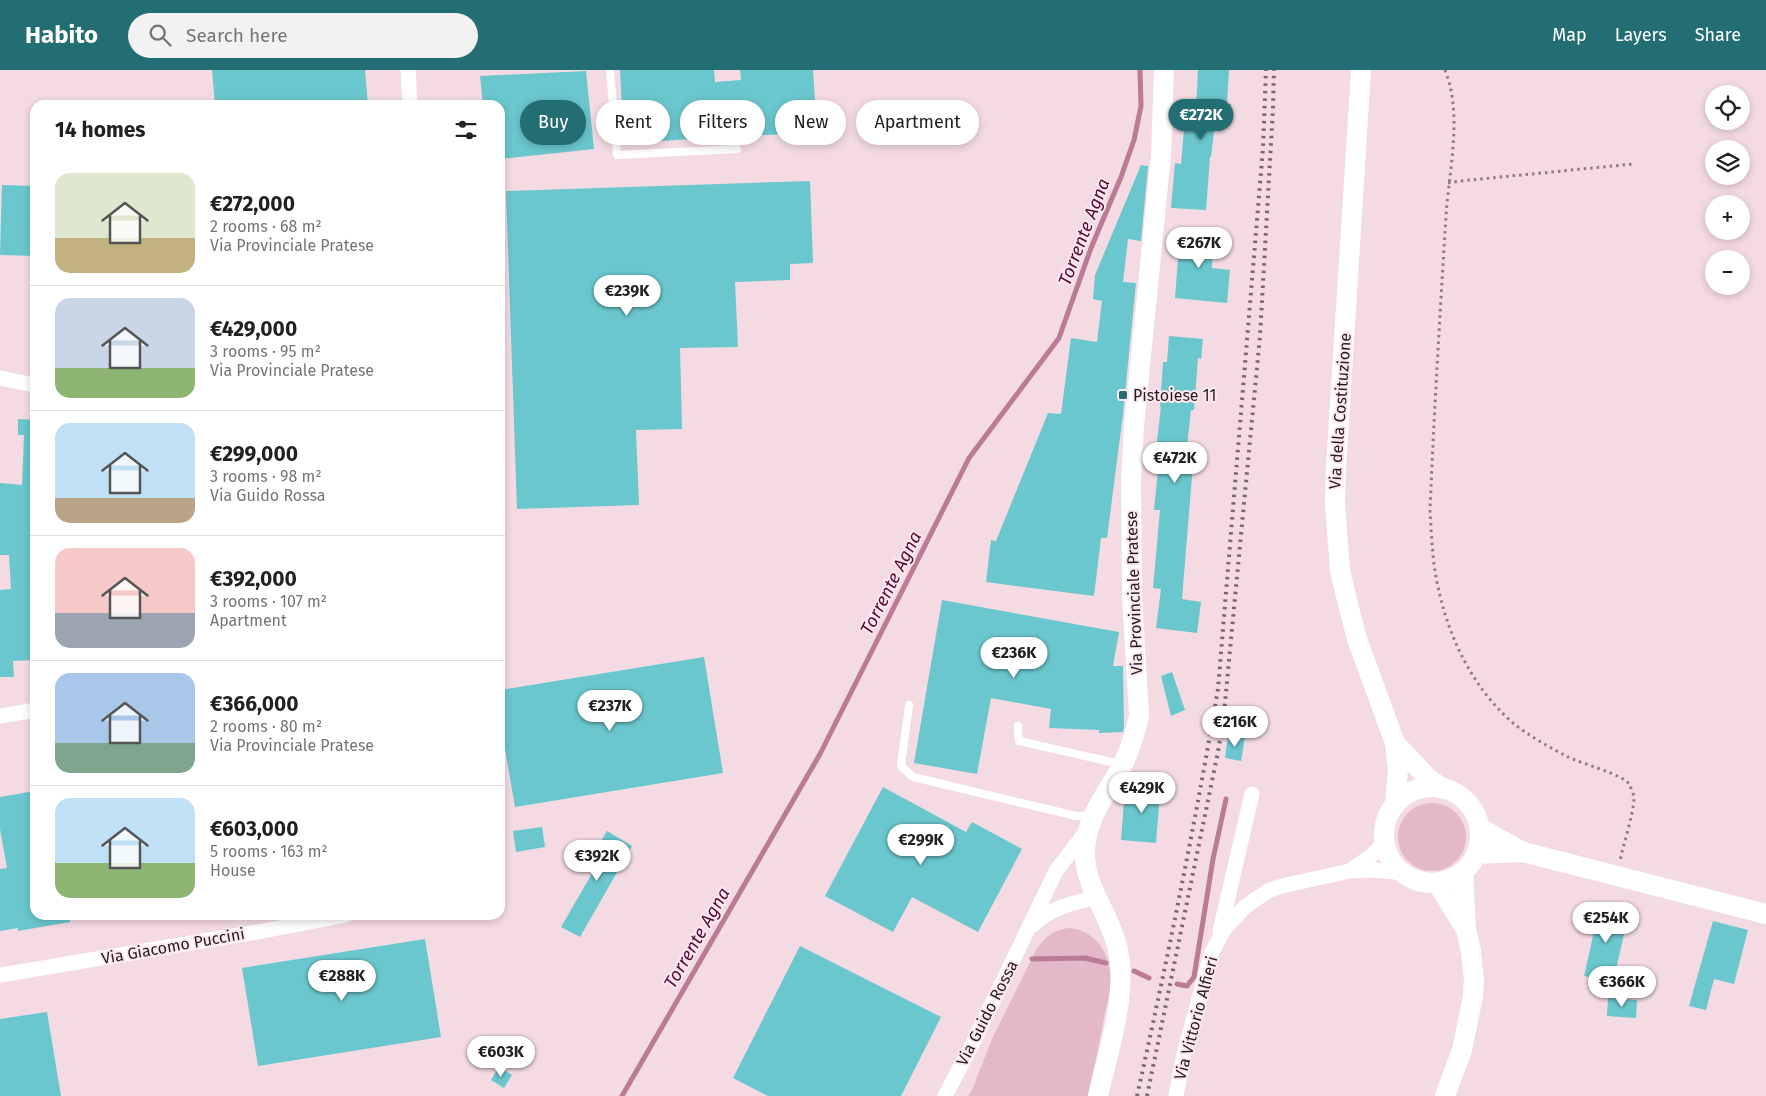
<!DOCTYPE html>
<html lang="en">
<head>
<meta charset="utf-8">
<style>
	:root { --surface:#fff; --page:#f2f2f2; --text:#202124; --muted:#757577; --line:#e0e0e0; --accent:#236e73 }
	body { margin:0; font-family:"Fira Sans",sans-serif; background:var(--page); color:var(--text); height:100vh; display:flex; flex-direction:column; font-size:19px; white-space:nowrap }
	* { box-sizing:border-box; margin:0 }
	p { font-size:16px; color:var(--muted) }
	.icon { flex:none; width:28px; height:28px; fill:none; stroke:currentColor; stroke-width:2; stroke-linecap:round; stroke-linejoin:round }
	.map { position:relative; flex:1; overflow:hidden }
	.panel { position:absolute; left:30px; top:30px; width:475px; height:820px; display:flex; flex-direction:column; background:var(--surface); border-radius:15px; box-shadow:0 2px 8px #0003 }
	.panel>* { flex:none }
	.guide { position:absolute; left:520px; top:30px; width:475px; height:45px; display:flex; gap:10px }
	.buttons { position:absolute; left:1705px; top:15px; display:grid; gap:10px }
	.buttons a { display:grid; place-items:center; width:45px; height:45px; border-radius:50%; background:var(--surface); box-shadow:0 2px 8px #0003; font-size:25px }
	.price { position:absolute; translate:-50% -42px; padding:0 11px; border-radius:18px; background:#fff; color:#222; font-size:16px; line-height:32px; filter:drop-shadow(0 1px 2px #0008) }
	.price::after { content:''; position:absolute; left:50%; top:30px; width:15px; height:11px; margin-left:-8px; background:inherit; clip-path:polygon(0 0,100% 0,50% 100%) }
	.price.selected { background:var(--accent); color:#fff }
	ul { padding:0; list-style:none }
	li { display:flex; align-items:center; gap:15px; height:125px; padding:0 25px }
	li+li { border-top:1px solid var(--line) }
	li span { display:grid; place-items:center; flex:none; width:140px; height:100px; border-radius:15px; color:#555 }
	li>.icon { margin-inline-start:auto }
	span .icon { width:60px; height:60px; fill:#fffc; stroke-width:1 }
	li b { font-size:21px }
	h2 { display:flex; justify-content:space-between; align-items:center; height:60px; padding:0 25px; font-size:21px }
	.pill { padding:0 18px; border-radius:22px; background:var(--surface); box-shadow:0 2px 8px #0003; font-size:18px; line-height:45px }
	.pill.selected { background:var(--accent); color:#fff }
	header { display:flex; align-items:center; gap:30px; box-sizing:border-box; height:70px; padding:0 25px; background:var(--accent); color:#fff }
	header strong { font-size:24px }
	nav { display:flex; gap:28px; margin-inline-start:auto; font-size:18px }
	.search { width:350px; height:45px; background:var(--page); display:flex; align-items:center; gap:12px; box-sizing:border-box; padding:0 18px; border-radius:28px; color:var(--muted); font-size:19px }
	.map>svg:first-child { display:block }
</style>
</head>
<body>
<header>
<strong>Habito</strong>
<div class="search"><svg class="icon" aria-label="search" viewBox="0 0 24 24"><circle cx="10" cy="10" r="6"/><path d="M15 15l6 6"/></svg>Search here</div>
<nav><a>Map</a><a>Layers</a><a>Share</a></nav>
</header>
<div class="map">
<svg width="1766" height="1026" viewBox="0 0 1766 1026">
	<rect width="100%" height="100%" fill="#f4dae3"/>
	<g fill="#e3b9ca">
		<circle cx="1432" cy="767" r="34"/>
		<path d="M1069 858C1092 860 1108 879 1110 901 1112 915 1108 930 1105 943 1100 971 1094 998 1088 1026H968L972 1020 992 969 1036 880C1045 867 1053 860 1069 858Z"/>
	</g>
	<g fill="none" stroke-linecap="round" stroke-linejoin="round">
		<g stroke="#bb7a96" stroke-width="5">
			<path d="M1032 889 1085 888 1106 893"/>
			<path d="M1134 901 1149 908"/>
			<path d="M1177 914 1187 916 1194 907 1213 789 1226 729"/>
			<path d="M622 1026 820 684 969 388 1059 268 1091 178 1121 107 1134 70 1141 36 1140 0"/>
		</g>
	</g>
	<g fill="#6ac7cd">
		<path d="M212 0H365L368 35H215Z"/>
		<path d="M620 0H714L715 12 741 10 740 0H813L817 62 624 73Z"/>
		<path d="M1198 0H1229L1227 34H1231L1230 48H1221V53H1215L1211 87H1210L1206 140 1171 138 1175 93 1181 94 1184 59 1195 60Z"/>
		<path d="M586 1 594 79 500 89V35H483L480 6Z"/>
		<path d="M1141 95 1148 96 1141 171 1128 169 1123 212 1136 213 1123 344 1107 468H1101L1094 526 986 512 991 470 996 471 1048 343 1061 344 1071 268 1097 272 1102 231 1093 229 1095 205Z"/>
		<path d="M810 111 813 193 790 194V210L735 212 738 277 680 278 682 359 636 360 639 435 517 439 506 121Z"/>
		<path d="M2 115 35 116V186L0 185Z"/>
		<path d="M1170 162H1213L1212 198 1230 200 1227 233 1175 228 1179 176H1170Z"/>
		<path d="M1169 266 1203 269 1201 289 1198 288 1194 340H1191L1185 394H1193L1182 529 1201 532 1197 563 1156 558 1161 519 1153 518 1160 440H1154L1160 379H1156L1161 337H1160L1163 292H1167Z"/>
		<path d="M18 349 35 350V590L13 591 14 607H0V520L11 519 9 485H0V413L22 415 24 365H18Z"/>
		<path d="M942 530 1119 562 1113 596H1123L1124 657 1123 662 1099 663V660L1049 658 1051 639 991 628 977 704 914 693Z"/>
		<path d="M704 587 723 703 515 737 500 649V620Z"/>
		<path d="M1172 602 1185 640 1171 646 1161 606Z"/>
		<path d="M1228 665 1245 667 1241 691 1225 688Z"/>
		<path d="M1138 710 1161 711 1156 773 1121 770 1124 731 1137 732Z"/>
		<path d="M883 717 966 762 972 752 1022 779 978 862 912 827 893 862 825 826Z"/>
		<path d="M35 721V845H69L70 852 18 861V858L0 861V799L7 798 0 759V727Z"/>
		<path d="M542 757 545 777 516 782 513 761Z"/>
		<path d="M607 761 632 776 580 867 561 857 597 795 589 791Z"/>
		<path d="M1600 835 1629 842 1613 913 1584 906Z"/>
		<path d="M1713 851 1748 860 1734 914 1714 909 1706 940 1689 936Z"/>
		<path d="M425 869 441 967 258 996 242 898Z"/>
		<path d="M800 876 941 947 901 1026H768L733 1008Z"/>
		<path d="M1608 928 1637 930 1636 948 1607 946Z"/>
		<path d="M47 942 61 1026H0V949Z"/>
		<path d="M499 997 512 1005 504 1018 491 1010Z"/>
	</g>
	<g fill="none" stroke-linecap="round" stroke-linejoin="round">
		<g stroke="#8d7c82" stroke-width="3" stroke-dasharray="2.5 4" stroke-linecap="butt">
			<path d="M1445 0C1463 45 1449 99 1446 146 1440 244 1434 342 1430 441 1431 458 1432 476 1434 494 1442 553 1467 613 1513 653 1529 666 1549 677 1568 687 1580 693 1624 705 1629 714 1631 718 1634 725 1634 728 1634 743 1623 775 1620 791"/>
			<path d="M1448 113 1460 111 1633 94"/>
		</g>
		<g stroke="#fff" stroke-width="8">
			<path d="M610 0 617 85 737 79"/>
			<path d="M909 635 901 696 913 707 1076 746 1092 745"/>
			<path d="M1018 656 1019 671 1120 694"/>
		</g>
		<g stroke="#fff" stroke-width="15">
			<path d="M408 0 410 35"/>
			<path d="M0 308 35 315"/>
			<path d="M0 646 35 640"/>
			<path d="M1351 800 1370 787 1385 772"/>
			<path d="M1033 855C1051 837 1074 833 1098 827"/>
			<path d="M1220 861 1252 724"/>
			<path d="M0 905 263 861 346 845"/>
			<path d="M945 1026 973 973 1056 801 1088 759"/>
			<path d="M1176 1026 1184 984 1211 884 1225 858 1246 836 1268 821 1282 816 1350 801 1374 800 1404 803"/>
		</g>
		<g stroke="#fff" stroke-width="20">
			<path d="M1361 0 1336 397 1335 434 1340 500 1346 526 1357 569 1395 673 1398 699 1395 735"/>
			<path d="M1395 673 1429 709 1444 719"/>
			<circle cx="1432" cy="765" r="48"/>
			<path d="M1480 758 1523 782 1766 844"/>
			<path d="M1476 784 1523 782"/>
			<path d="M1437 813 1465 858"/>
			<path d="M1098 1026C1108 981 1129 922 1117 876 1110 847 1086 817 1085 787 1084 749 1105 727 1122 696 1130 681 1135 663 1139 646L1132 526 1131 409 1134 356 1161 85 1164 0"/>
			<path d="M1445 1026 1462 980 1473 926 1474 910 1471 881 1466 859 1463 802"/>
		</g>
		<g stroke="#79696f" stroke-width="4" stroke-dasharray="2.5 5" stroke-linecap="butt">
			<path d="M1137 1026C1167 891 1195 755 1218 619L1263 78 1266 0"/>
			<path d="M1147 1026 1218 682 1224 643 1260 266 1273 38 1274 0"/>
		</g>
	</g>
	<rect fill="#236e73" stroke="#fde8f0" stroke-width="2" x="1118" y="320" width="10" height="10" rx="2.5"/>
	<g text-anchor="middle" dominant-baseline="central" stroke-width="4" stroke-linejoin="round" paint-order="stroke">
		<g font-size="16" fill="#251c20" stroke="#fde8f0" text-anchor="start">
			<text x="1133" y="325">Pistoiese 11</text>
		</g>
		<g font-size="16" fill="#251c20" stroke="#fde8f0">
			<text transform="translate(1340 341) rotate(-86)">Via della Costituzione</text>
			<text transform="translate(1134 523) rotate(-92)">Via Provinciale Pratese</text>
			<text transform="translate(173 876) rotate(-10)">Via Giacomo Puccini</text>
			<text transform="translate(987 943) rotate(-63)">Via Guido Rossa</text>
			<text transform="translate(1196 948) rotate(-75)">Via Vittorio Alfieri</text>
		</g>
		<g font-size="18" font-style="italic" fill="#590936" stroke="#fde8f0">
			<text transform="translate(1084 162) rotate(-69)">Torrente Agna</text>
			<text transform="translate(891 513) rotate(-63)">Torrente Agna</text>
			<text transform="translate(697 868) rotate(-60)">Torrente Agna</text>
		</g>
	</g>
</svg>
<div class="buttons">
<a><svg class="icon" aria-label="locate" viewBox="0 0 24 24"><circle cx="12" cy="12" r="6"/><path d="M12 2v4M12 18v4M2 12h4M18 12h4"/></svg></a>
<a><svg class="icon" aria-label="layers" viewBox="0 0 24 24"><path d="M12 4l9 5-9 5-9-5zM3 14l9 5 9-5"/></svg></a>
<a>+</a>
<a>−</a>
</div>
<b class="price selected" style="left:1201px;top:71px">€272K</b>
<b class="price" style="left:1199px;top:199px">€267K</b>
<b class="price" style="left:627px;top:247px">€239K</b>
<b class="price" style="left:1175px;top:414px">€472K</b>
<b class="price" style="left:1014px;top:609px">€236K</b>
<b class="price" style="left:610px;top:662px">€237K</b>
<b class="price" style="left:1235px;top:678px">€216K</b>
<b class="price" style="left:1142px;top:744px">€429K</b>
<b class="price" style="left:921px;top:796px">€299K</b>
<b class="price" style="left:597px;top:812px">€392K</b>
<b class="price" style="left:1606px;top:874px">€254K</b>
<b class="price" style="left:342px;top:932px">€288K</b>
<b class="price" style="left:1622px;top:938px">€366K</b>
<b class="price" style="left:501px;top:1008px">€603K</b>
<div class="guide">
<a class="pill selected">Buy</a>
<a class="pill">Rent</a>
<a class="pill">Filters</a>
<a class="pill">New</a>
<a class="pill">Apartment</a>
</div>
<section class="panel">
<h2>14 homes<svg class="icon" aria-label="filters" viewBox="0 0 24 24"><path d="M4 7h16M4 17h16"/><circle cx="9" cy="7" r="2"/><circle cx="15" cy="17" r="2"/></svg></h2>
<ul>
<li><span style="background:linear-gradient(#dfe7d0 65%,#c2b280 0)"><svg class="icon" aria-label="home" viewBox="0 0 24 24"><path d="M3 11l9-7 9 7M6 9v11h12V9"/></svg></span><div><b>€272,000</b><p>2 rooms · 68 m²</p><p>Via Provinciale Pratese</p></div></li>
<li><span style="background:linear-gradient(#c9d6e8 70%,#8fb573 0)"><svg class="icon" aria-label="home" viewBox="0 0 24 24"><path d="M3 11l9-7 9 7M6 9v11h12V9"/></svg></span><div><b>€429,000</b><p>3 rooms · 95 m²</p><p>Via Provinciale Pratese</p></div></li>
<li><span style="background:linear-gradient(#bfe0f5 75%,#b9a48a 0)"><svg class="icon" aria-label="home" viewBox="0 0 24 24"><path d="M3 11l9-7 9 7M6 9v11h12V9"/></svg></span><div><b>€299,000</b><p>3 rooms · 98 m²</p><p>Via Guido Rossa</p></div></li>
<li><span style="background:linear-gradient(#f6c9c9 65%,#9aa5b1 0)"><svg class="icon" aria-label="home" viewBox="0 0 24 24"><path d="M3 11l9-7 9 7M6 9v11h12V9"/></svg></span><div><b>€392,000</b><p>3 rooms · 107 m²</p><p>Apartment</p></div></li>
<li><span style="background:linear-gradient(#a9c7e8 70%,#7fa58c 0)"><svg class="icon" aria-label="home" viewBox="0 0 24 24"><path d="M3 11l9-7 9 7M6 9v11h12V9"/></svg></span><div><b>€366,000</b><p>2 rooms · 80 m²</p><p>Via Provinciale Pratese</p></div></li>
<li><span style="background:linear-gradient(#bfe0f5 65%,#8fb573 0)"><svg class="icon" aria-label="home" viewBox="0 0 24 24"><path d="M3 11l9-7 9 7M6 9v11h12V9"/></svg></span><div><b>€603,000</b><p>5 rooms · 163 m²</p><p>House</p></div></li>
</ul>
</section>
</div>
</body>
</html>
